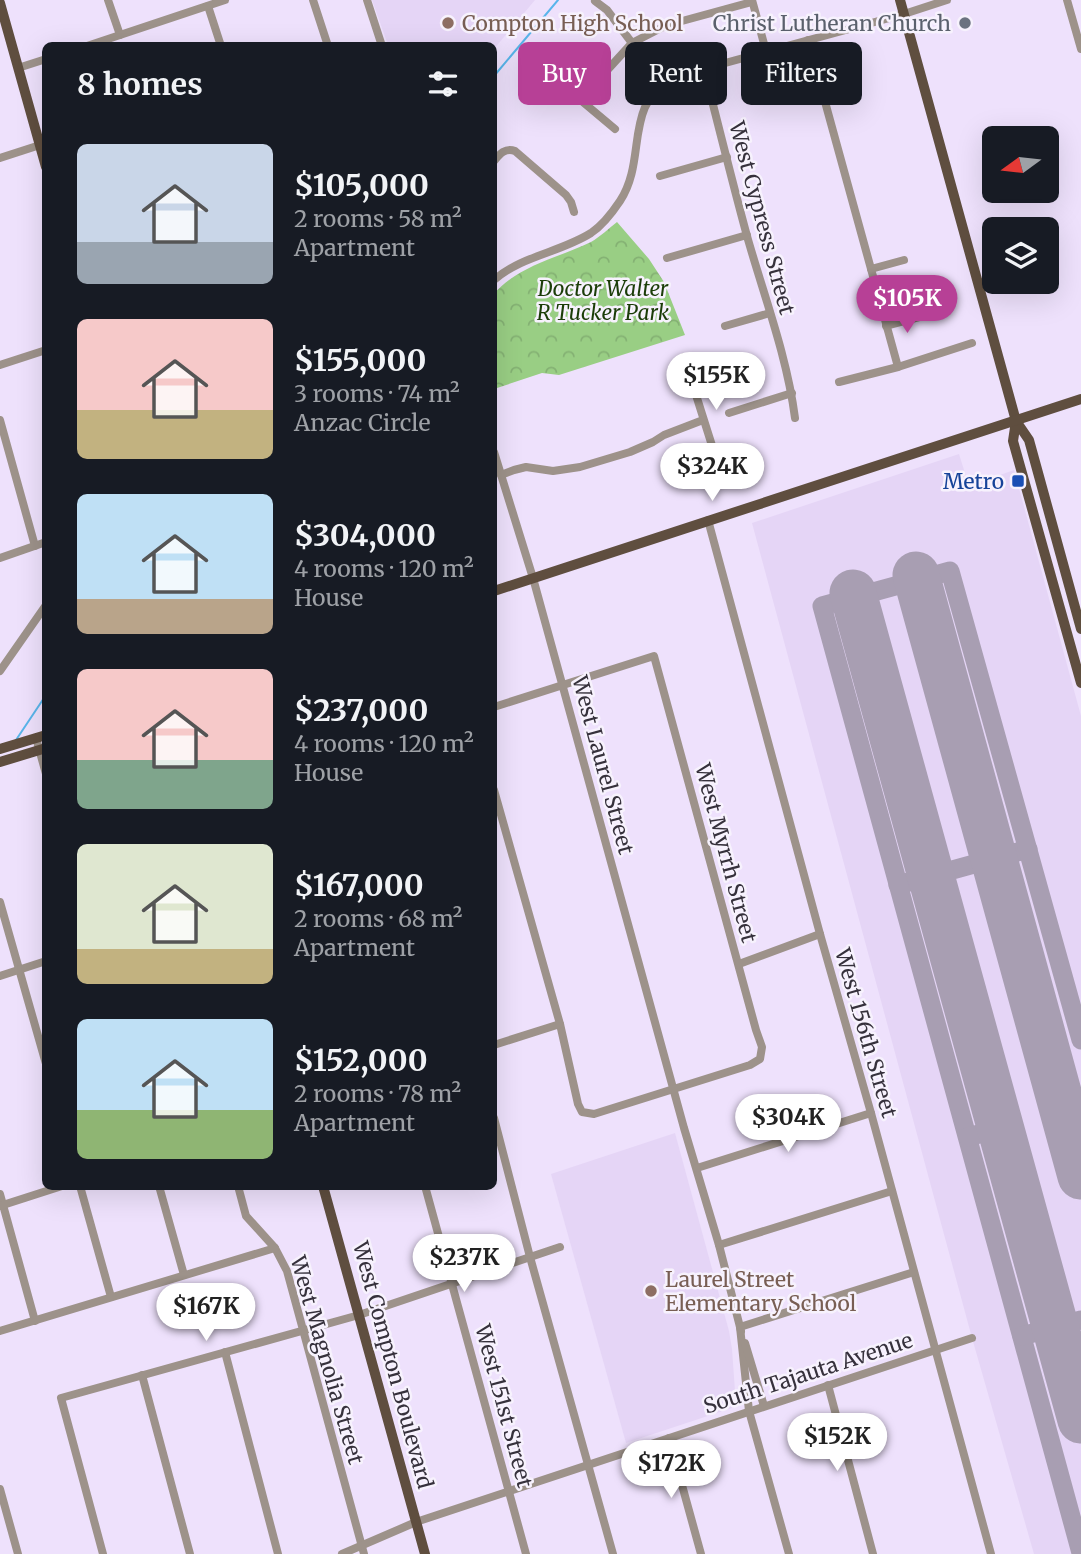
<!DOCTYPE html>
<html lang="en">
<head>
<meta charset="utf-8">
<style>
	:root { --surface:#171b24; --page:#20242c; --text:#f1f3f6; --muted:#9ea1a6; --accent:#b74096 }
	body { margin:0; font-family:Merriweather,serif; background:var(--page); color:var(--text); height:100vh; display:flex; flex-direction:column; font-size:26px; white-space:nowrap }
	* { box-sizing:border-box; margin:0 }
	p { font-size:23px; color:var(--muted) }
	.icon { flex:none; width:38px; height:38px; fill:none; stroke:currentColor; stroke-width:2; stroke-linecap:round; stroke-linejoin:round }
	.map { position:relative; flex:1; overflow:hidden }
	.drawer { position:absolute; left:42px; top:42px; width:455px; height:1148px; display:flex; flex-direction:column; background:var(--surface); border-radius:10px; box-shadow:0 7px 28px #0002 }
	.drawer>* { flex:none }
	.guide { position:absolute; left:518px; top:42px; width:457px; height:63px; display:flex; gap:14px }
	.needle { width:46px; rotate:255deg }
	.buttons { position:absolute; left:982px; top:126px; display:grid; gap:14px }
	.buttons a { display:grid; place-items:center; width:77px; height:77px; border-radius:10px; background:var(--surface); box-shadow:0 7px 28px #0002; font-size:35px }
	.price { position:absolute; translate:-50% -60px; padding:0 16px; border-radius:24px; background:#fff; color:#222; font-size:23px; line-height:46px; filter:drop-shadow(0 2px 4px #0008) }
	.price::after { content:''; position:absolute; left:50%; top:42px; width:21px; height:16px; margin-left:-10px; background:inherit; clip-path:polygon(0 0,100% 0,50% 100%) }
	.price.on { background:var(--accent); color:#fff }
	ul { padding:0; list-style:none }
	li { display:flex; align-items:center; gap:21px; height:175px; padding:0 35px }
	li span { display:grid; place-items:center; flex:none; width:196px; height:140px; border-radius:10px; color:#555 }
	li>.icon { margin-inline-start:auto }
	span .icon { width:84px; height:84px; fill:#fffc; stroke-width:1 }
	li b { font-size:30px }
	h2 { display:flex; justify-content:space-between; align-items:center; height:84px; padding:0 35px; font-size:30px }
	.chip { padding:0 24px; border-radius:10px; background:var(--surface); box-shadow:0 7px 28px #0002; font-size:24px; line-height:63px }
	.chip.on { background:var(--accent); color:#fff }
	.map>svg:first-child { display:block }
</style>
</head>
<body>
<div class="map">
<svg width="1081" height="1554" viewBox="0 0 1081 1554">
	<defs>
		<pattern id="park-crowns" width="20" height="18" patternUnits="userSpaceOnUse" patternTransform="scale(1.75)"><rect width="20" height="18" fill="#99ce84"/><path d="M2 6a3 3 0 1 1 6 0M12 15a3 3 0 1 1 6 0" fill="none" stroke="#84b173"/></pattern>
	</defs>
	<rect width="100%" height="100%" fill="#eee1fc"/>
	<g fill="#e5d5f6">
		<path d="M372 0H535L494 49V46L388 45Z"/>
		<path d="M959 454 969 486 1014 470 1081 716V1554H1034L972 1338 752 523Z"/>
		<path d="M675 1133 729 1331 732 1349 736 1405 732 1408 626 1443 551 1174Z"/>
	</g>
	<path fill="url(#park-crowns)" d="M617 222 649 259 664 282 685 335 559 375 542 373 494 389V294C519 265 558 258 591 242 600 237 609 228 617 222Z"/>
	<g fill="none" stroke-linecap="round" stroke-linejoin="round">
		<g stroke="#59b5eb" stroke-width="2">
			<path d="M494 76 558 0"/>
			<path d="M16 740 46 695"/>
		</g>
		<g stroke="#a89eb2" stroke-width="19">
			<path d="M898 885 1028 849"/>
			<path d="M1081 1040 950 571 822 606 1081 1553"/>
			<path d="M1063 1111 1081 1106"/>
			<path d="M968 1137 1001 1128"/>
			<path d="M1022 1336 1081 1320"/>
		</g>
		<g stroke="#a89eb2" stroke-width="47">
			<path d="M916 575 1081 1176"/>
			<path d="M853 593 1081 1420"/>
		</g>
		<g stroke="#9d928a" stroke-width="8">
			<path d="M108 0 120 35"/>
			<path d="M313 0 328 46"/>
			<path d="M367 0 382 46"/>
			<path d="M752 0 766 51"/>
			<path d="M1067 0 1081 49"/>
			<path d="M595 1 607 10 632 43"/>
			<path d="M208 6 221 46"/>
			<path d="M808 40 898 367"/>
			<path d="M87 46 225 0"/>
			<path d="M540 66 615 129"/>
			<path d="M18 68 46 59"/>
			<path d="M704 69C718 124 732 181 747 236 764 296 787 356 795 418"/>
			<path d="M580 100 632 43 663 27 682 21 752 2"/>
			<path d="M0 158 40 145"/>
			<path d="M494 161C499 155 505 147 515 151L566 195 571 202 574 212"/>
			<path d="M660 176 727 157"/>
			<path d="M667 258 747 235"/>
			<path d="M871 269 904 260"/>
			<path d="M494 280C523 255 559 253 591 233 603 225 612 213 620 201 648 158 622 105 674 77L904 14 947 0"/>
			<path d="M725 326 770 313"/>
			<path d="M886 326 920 317"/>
			<path d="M684 357 721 474"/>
			<path d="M0 365 46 350"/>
			<path d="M839 382 898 367 972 343"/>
			<path d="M729 413 792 393"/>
			<path d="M0 420 35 546"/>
			<path d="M494 452 533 578 684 1128 719 1245 740 1327 749 1411 789 1554"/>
			<path d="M501 475 514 470 526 467 553 471 580 467 630 452 653 442 664 435 703 420"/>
			<path d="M708 520 820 934 871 1113 991 1554"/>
			<path d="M0 558 46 542"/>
			<path d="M0 671 46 605"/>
			<path d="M494 707 654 656 756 1030 762 1047 760 1059 750 1065 594 1114 582 1112 578 1104 560 1024 494 790"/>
			<path d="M36 738 46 774"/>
			<path d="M0 902 46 1064"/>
			<path d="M739 964 820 934"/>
			<path d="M0 976 46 961"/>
			<path d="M494 1045 560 1024"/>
			<path d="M494 1118 530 1257 613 1554"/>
			<path d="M697 1168 871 1113"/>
			<path d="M80 1186 111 1297"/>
			<path d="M159 1186 184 1275"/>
			<path d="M238 1186 246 1216 275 1248 287 1271 364 1554"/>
			<path d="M425 1186 526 1554"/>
			<path d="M0 1194 35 1321"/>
			<path d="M0 1206 62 1186"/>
			<path d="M719 1245 892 1191"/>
			<path d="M0 1331 275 1248"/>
			<path d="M741 1331 740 1327 914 1272"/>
			<path d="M745 1343 764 1406"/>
			<path d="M225 1352 278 1554"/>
			<path d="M142 1375 190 1554"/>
			<path d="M828 1385 873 1554"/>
			<path d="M669 1438 701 1554"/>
			<path d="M0 1489 18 1554"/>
			<path d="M103 1554 61 1398 359 1315 560 1247"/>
			<path d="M342 1554 416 1522 972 1338"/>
		</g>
		<g stroke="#5f4e3f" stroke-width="10">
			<path d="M900 0 1016 421 1029 440 1081 629"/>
			<path d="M0 3 46 167"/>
			<path d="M1016 421 1013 441 1081 683"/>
			<path d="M494 591 1081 399"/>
			<path d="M0 749 46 735"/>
			<path d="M0 762 46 748"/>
			<path d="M323 1186 425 1554"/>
		</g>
	</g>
	<g fill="#8d6e63" stroke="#f7f2fd" stroke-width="2.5">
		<circle cx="448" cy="23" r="7"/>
		<circle cx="651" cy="1291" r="7"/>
	</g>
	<circle fill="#6b7280" stroke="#f7f2fd" stroke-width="2.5" cx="965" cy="23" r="7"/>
	<rect fill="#1a4fb4" stroke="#f7f2fd" stroke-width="2.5" x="1011" y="474" width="14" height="14" rx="3.5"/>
	<g text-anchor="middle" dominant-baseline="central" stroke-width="5" stroke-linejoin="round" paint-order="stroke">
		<g font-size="21" fill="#785e54" stroke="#f7f2fd" text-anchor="start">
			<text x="462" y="23">Compton High School</text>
			<text x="665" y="1279">Laurel Street<tspan x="665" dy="24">Elementary School</tspan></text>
		</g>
		<g font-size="21" fill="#5b616d" stroke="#f7f2fd" text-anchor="end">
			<text x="951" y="23">Christ Lutheran Church</text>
		</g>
		<g font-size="21" fill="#36313c" stroke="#f7f2fd">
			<text transform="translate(762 218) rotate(75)">West Cypress Street</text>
			<text transform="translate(603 765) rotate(75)">West Laurel Street</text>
			<text transform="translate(726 853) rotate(75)">West Myrrh Street</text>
			<text transform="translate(866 1033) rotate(74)">West 156th Street</text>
			<text transform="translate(327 1360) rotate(74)">West Magnolia Street</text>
			<text transform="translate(393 1365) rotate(75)">West Compton Boulevard</text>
			<text transform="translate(808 1373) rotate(-18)">South Tajauta Avenue</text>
			<text transform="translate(504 1406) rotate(75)">West 151st Street</text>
		</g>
		<g font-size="21" font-style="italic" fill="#1b3d08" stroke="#f7f2fd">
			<text x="603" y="288">Doctor Walter<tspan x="603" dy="24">R Tucker Park</tspan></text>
		</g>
		<g font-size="21" fill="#164399" stroke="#f7f2fd" text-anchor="end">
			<text x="1004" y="481">Metro</text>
		</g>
	</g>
</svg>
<div class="buttons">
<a><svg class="needle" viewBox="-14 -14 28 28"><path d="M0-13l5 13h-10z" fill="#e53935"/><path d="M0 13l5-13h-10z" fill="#9ea1a6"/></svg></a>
<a><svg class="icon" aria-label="layers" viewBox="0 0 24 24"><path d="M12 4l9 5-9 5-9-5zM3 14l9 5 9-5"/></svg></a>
</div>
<b class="price on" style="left:907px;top:335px">$105K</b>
<b class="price" style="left:716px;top:412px">$155K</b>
<b class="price" style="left:712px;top:503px">$324K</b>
<b class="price" style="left:788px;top:1154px">$304K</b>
<b class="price" style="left:464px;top:1294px">$237K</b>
<b class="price" style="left:206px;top:1343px">$167K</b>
<b class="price" style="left:837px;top:1473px">$152K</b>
<b class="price" style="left:671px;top:1500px">$172K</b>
<div class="guide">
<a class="chip on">Buy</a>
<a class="chip">Rent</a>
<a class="chip">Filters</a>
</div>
<section class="drawer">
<h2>8 homes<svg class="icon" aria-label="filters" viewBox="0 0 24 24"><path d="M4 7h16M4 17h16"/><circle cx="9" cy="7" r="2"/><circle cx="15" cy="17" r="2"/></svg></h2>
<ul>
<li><span style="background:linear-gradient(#c9d6e8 70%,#9aa5b1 0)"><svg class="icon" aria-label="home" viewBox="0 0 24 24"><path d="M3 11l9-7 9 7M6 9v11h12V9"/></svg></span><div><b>$105,000</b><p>2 rooms · 58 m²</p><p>Apartment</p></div></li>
<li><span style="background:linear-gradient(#f6c9c9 65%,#c2b280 0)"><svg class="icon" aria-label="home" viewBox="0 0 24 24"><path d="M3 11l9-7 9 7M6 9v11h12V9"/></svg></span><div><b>$155,000</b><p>3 rooms · 74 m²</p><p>Anzac Circle</p></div></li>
<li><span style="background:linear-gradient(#bfe0f5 75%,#b9a48a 0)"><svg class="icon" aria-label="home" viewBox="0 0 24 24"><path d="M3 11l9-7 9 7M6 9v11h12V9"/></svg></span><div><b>$304,000</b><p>4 rooms · 120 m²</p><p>House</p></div></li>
<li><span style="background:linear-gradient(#f6c9c9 65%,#7fa58c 0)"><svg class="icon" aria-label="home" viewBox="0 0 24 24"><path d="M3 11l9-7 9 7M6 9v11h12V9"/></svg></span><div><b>$237,000</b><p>4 rooms · 120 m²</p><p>House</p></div></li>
<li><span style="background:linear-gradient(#dfe7d0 75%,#c2b280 0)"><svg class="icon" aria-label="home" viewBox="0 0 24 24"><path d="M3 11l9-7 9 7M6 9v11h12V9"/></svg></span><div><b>$167,000</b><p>2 rooms · 68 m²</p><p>Apartment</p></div></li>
<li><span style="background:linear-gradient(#bfe0f5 65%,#8fb573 0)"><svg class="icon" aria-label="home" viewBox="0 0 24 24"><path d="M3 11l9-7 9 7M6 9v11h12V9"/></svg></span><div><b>$152,000</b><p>2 rooms · 78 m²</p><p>Apartment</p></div></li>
</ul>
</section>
</div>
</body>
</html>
